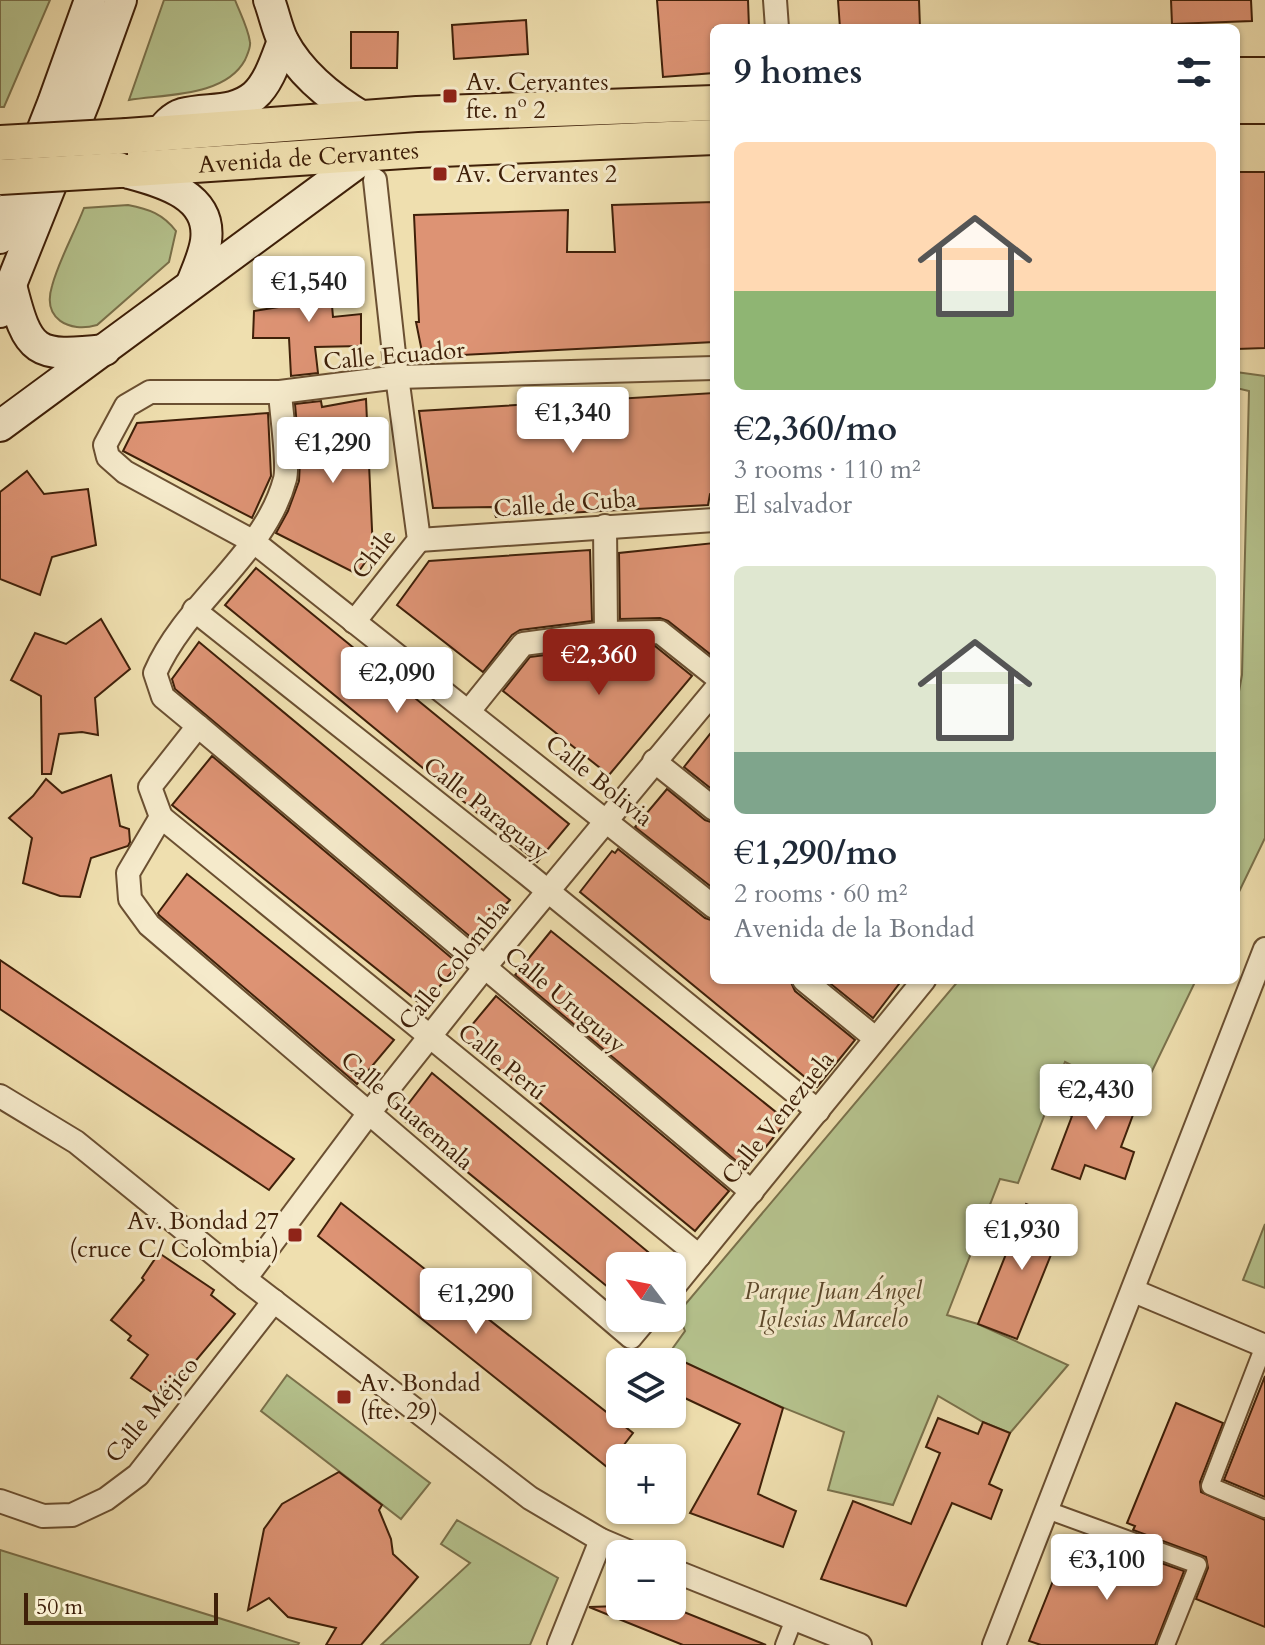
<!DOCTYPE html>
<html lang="en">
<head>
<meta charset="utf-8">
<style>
	:root { --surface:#fff; --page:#f6f6f7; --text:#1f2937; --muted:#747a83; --accent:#8f2418 }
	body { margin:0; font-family:Cardo,serif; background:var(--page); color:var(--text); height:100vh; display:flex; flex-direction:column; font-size:30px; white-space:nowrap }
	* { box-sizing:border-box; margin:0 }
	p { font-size:26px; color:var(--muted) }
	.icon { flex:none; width:44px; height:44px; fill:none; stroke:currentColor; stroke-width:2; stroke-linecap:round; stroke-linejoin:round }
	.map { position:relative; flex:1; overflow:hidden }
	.sheet { position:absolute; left:710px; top:24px; width:530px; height:960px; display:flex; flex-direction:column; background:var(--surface); border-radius:12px; box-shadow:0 2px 6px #0004 }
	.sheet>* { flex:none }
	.needle { width:52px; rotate:302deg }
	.buttons { position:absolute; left:606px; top:1252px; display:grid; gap:16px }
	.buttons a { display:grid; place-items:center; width:80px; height:80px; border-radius:12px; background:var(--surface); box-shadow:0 2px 6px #0004; font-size:40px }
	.scale { position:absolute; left:24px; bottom:20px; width:194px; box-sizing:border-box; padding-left:8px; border:4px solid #3f2009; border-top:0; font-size:22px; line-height:28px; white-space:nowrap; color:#3f2009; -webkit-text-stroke:6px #f5eacb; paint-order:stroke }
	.price { position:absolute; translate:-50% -68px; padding:0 18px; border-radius:8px; background:#fff; color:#222; font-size:26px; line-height:52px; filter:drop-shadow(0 2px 4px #0008) }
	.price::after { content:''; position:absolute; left:50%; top:48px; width:24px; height:18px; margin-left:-12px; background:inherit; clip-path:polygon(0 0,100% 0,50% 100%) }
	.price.current { background:var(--accent); color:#fff }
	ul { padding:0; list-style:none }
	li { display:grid; align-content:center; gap:16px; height:424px; padding:0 24px }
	li span { display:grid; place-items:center; height:248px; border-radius:12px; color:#555 }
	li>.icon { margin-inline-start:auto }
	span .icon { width:144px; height:144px; fill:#fffc; stroke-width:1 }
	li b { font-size:34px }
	h2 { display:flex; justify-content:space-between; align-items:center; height:96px; padding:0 24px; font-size:34px }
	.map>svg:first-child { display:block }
</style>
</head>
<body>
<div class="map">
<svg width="1265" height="1645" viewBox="0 0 1265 1645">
	<rect width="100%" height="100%" fill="#efdfaf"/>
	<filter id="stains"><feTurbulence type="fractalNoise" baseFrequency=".0025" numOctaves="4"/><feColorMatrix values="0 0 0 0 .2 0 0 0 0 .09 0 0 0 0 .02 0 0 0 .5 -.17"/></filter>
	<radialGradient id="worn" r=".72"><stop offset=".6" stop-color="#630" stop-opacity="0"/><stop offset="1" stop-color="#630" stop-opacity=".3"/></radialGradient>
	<g fill="#b5c28d" stroke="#7a714b" stroke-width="2">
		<path d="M0 0H50L4 107H0Z"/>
		<path d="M164 0H235C240 13 248 28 250 42 251 48 247 55 245 60 225 97 165 94 129 100Z"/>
		<path d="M128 205C149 209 163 214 176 231L169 262 97 325C69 333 42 319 52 286 59 260 74 234 84 208Z"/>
		<path d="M1236 372 1265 376V838L1236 898V708L1242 675 1249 391 1236 388Z"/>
		<path d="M959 980H1196L1140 1096 1115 1087 1065 1062 1018 1183 1000 1179 947 1315 978 1324 1068 1365 1010 1433 983 1422 938 1396 893 1505 828 1490 844 1432 700 1374 670 1352 685 1331 678 1313Z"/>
		<path d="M1265 1224V1288L1243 1280Z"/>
		<path d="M287 1375 430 1483 401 1519 261 1411Z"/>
		<path d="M457 1520 558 1578 530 1645H381L470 1563 441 1544Z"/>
		<path d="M0 1550 299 1643 298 1645H0Z"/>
	</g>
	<g fill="#dd9374" stroke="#3f2009" stroke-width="2">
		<path d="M657 0H748L749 28H714V73L663 77Z"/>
		<path d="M838 0H919L920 28H840Z"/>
		<path d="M1171 0H1251L1252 21 1172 24Z"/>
		<path d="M526 20 528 54 454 59 452 25Z"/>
		<path d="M351 32H398L397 68H351Z"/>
		<path d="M1236 172H1265V348L1237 349Z"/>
		<path d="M714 202V342L423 357 416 322H419L414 215 568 210 567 252H615L612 205Z"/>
		<path d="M329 272 333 317 361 314V346L315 347 318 373 291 376 289 338H253L254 311 298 304 297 274Z"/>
		<path d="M714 393V493L710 494 708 505 496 517 492 507 433 508 419 411Z"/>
		<path d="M366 399 373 551 357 574 276 533 288 511 299 481 300 461 295 404 321 401 322 407Z"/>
		<path d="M268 413 271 476 252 518 123 451 137 423Z"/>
		<path d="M27 471 44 494 88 489 96 545 52 557 40 595 0 579V492Z"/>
		<path d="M714 543V649L710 654 668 621 660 618 620 619 619 553Z"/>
		<path d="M590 550 592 621 520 630 512 635 483 672 397 605 429 561Z"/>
		<path d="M256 568 569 824 537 862 225 605Z"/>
		<path d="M101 619 130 669 95 698 98 735 82 732 59 734 51 774H42L41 696 11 680 35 633 66 644Z"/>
		<path d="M199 642 510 900 473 939 175 689 172 679Z"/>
		<path d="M655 646 692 676 609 775 503 691 530 657 607 647Z"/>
		<path d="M714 729V791L684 767Z"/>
		<path d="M212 756 454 960 452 962 457 966 423 1006 172 805Z"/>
		<path d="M111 775 120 826 129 829 130 842 128 846 91 858 80 897 60 896 23 883 32 838 9 818 33 796 46 779 62 793Z"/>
		<path d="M667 789 705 820 714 823V889L635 827Z"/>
		<path d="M618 849 705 918 714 921V980H790L795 991 855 1040 817 1087 580 892 612 851 615 853Z"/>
		<path d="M187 874 394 1040 357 1084 159 915 158 913Z"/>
		<path d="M551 931 787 1121 747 1170 515 975Z"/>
		<path d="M0 960 294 1159 269 1190 0 1009Z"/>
		<path d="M826 980H902L873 1018Z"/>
		<path d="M496 996 729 1191 695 1231 461 1038Z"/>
		<path d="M432 1073 665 1266H620V1297L399 1116Z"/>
		<path d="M1070 1084 1110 1099 1115 1087 1140 1096 1121 1147 1134 1152 1125 1179 1085 1165 1080 1179 1052 1169 1072 1116 1059 1111Z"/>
		<path d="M341 1203 633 1433 607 1467 318 1236Z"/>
		<path d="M1026 1204 1065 1220 1017 1339 978 1324Z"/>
		<path d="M159 1253 214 1290 211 1295 235 1314 183 1376 178 1373 156 1395 131 1378 148 1355 128 1340 131 1336 111 1320 144 1280 142 1278Z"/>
		<path d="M680 1360 783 1408 758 1494 796 1511 783 1547 690 1513 740 1424 672 1392V1380Z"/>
		<path d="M1265 1376V1497L1224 1480Z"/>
		<path d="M1176 1403 1223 1423 1200 1482 1201 1492 1265 1520V1627L1196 1599 1208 1568 1206 1557 1133 1530 1135 1526 1127 1523Z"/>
		<path d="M938 1418 978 1434 983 1422 1010 1433 989 1484 1002 1490 991 1519 952 1503 906 1606 821 1579 853 1501 911 1524 940 1453 926 1447Z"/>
		<path d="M339 1472 382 1505 379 1510 391 1539 393 1554 418 1577 361 1645H326L336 1628 288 1617 269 1598 248 1610 264 1529 282 1504Z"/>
		<path d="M1124 1550 1184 1571 1155 1645H1041L1029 1641 1065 1551 1115 1570Z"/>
		<path d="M620 1606H669L766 1645H683L589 1607Z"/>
	</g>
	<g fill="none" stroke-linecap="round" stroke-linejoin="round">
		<g stroke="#6b5032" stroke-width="20">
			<g id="pedestrian">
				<path d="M1264 1346 1210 1486 1265 1509"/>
				<path d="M1047 1510 1198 1565 1166 1645"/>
				<path d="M784 1645 794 1619"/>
			</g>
		</g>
		<g stroke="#6b5032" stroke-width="26">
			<g id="minor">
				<path d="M775 0 777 28"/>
				<path d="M714 368 398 377 280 392H150L126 406 105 445 108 457 125 472 254 542 714 907"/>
				<path d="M280 392C281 411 289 464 285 479 265 555 186 601 155 673L163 697 198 726 150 787 161 817 128 873 130 899 149 925 631 1337 647 1318"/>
				<path d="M605 526 606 633"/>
				<path d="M419 540 714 520"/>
				<path d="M194 610 527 874 818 1111"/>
				<path d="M354 622 419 540 394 354 375 180"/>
				<path d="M469 711 523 644 606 633 660 632 714 675"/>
				<path d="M198 726 752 1192"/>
				<path d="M654 761 714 809"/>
				<path d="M161 817 699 1256"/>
				<path d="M804 980 875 1038"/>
				<path d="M0 1096 76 1142 245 1279 530 1498 601 1540 634 1554"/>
				<path d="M245 1279 369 1113 485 967 714 691"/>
				<path d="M672 1289 924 980"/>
				<path d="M1134 1291 1265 1346"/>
				<path d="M0 1501 43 1516 72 1515 106 1499 138 1475 274 1301"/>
				<path d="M672 1570 860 1645"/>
				<path d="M559 1645 601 1540"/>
				<path d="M994 1645 1265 949"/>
			</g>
		</g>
		<g stroke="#3f2009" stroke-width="34">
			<g id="secondary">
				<path d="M269 0C274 13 277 29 283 41 301 75 332 99 364 118"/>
				<path d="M159 134C165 126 172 117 182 114 208 107 232 114 254 96 269 83 276 59 283 41"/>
				<path d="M129 173C162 182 212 195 206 241 204 255 197 270 192 283"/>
				<path d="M0 238 53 103 90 0"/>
				<path d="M11 285C28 353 35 358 105 350"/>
				<path d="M0 312 85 100 121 0"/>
				<path d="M0 426 368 155"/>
			</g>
		</g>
		<g stroke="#3f2009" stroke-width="38">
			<g id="primary">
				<path d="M1236 75H1265"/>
				<path d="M1236 106H1265"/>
				<path d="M127 136 417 114 714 103"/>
				<path id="s1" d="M119 170 419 150 714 137"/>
			</g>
		</g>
		<use href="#pedestrian" stroke="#f5eacb" stroke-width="16"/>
		<use href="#minor" stroke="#f5eacb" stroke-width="22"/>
		<use href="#secondary" stroke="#f5eacb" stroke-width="30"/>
		<use href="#primary" stroke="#efdfaf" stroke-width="34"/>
		<g stroke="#3f2009" stroke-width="38" stroke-linecap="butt">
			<g id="primary-bridge">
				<path d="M0 143 127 136"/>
				<path d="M0 177 119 170"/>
			</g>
		</g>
		<use href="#primary-bridge" stroke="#efdfaf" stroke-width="34"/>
	</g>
	<g fill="#8f2418" stroke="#f5eacb" stroke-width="3">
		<rect x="442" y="88" width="16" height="16" rx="4"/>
		<rect x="432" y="166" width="16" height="16" rx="4"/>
		<rect x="287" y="1227" width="16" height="16" rx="4"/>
		<rect x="336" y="1389" width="16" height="16" rx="4"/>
	</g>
	<g text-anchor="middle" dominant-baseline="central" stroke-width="6" stroke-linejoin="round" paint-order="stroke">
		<g font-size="24" fill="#3f2009" stroke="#f5eacb" text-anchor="start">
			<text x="466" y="82">Av. Cervantes<tspan x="466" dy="28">fte. nº 2</tspan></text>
			<text x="456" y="174">Av. Cervantes 2</text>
			<text x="279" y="1221" text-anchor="end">Av. Bondad 27<tspan x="279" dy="28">(cruce C/ Colombia)</tspan></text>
			<text x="360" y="1383">Av. Bondad<tspan x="360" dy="28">(fte. 29)</tspan></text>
		</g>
		<g font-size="24" fill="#3f2009" stroke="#f5eacb">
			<text stroke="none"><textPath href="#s1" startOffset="190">Avenida de Cervantes</textPath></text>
			<text transform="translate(394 356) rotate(-5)">Calle Ecuador</text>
			<text transform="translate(565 504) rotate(-4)">Calle de Cuba</text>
			<text transform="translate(374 554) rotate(-52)">Chile</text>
			<text transform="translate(599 781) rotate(39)">Calle Bolivia</text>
			<text transform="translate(486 809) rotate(38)">Calle Paraguay</text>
			<text transform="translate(454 965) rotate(-51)">Calle Colombia</text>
			<text transform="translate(565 1000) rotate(40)">Calle Uruguay</text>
			<text transform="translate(502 1062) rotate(39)">Calle Perú</text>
			<text transform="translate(407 1111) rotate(41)">Calle Guatemala</text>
			<text transform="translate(778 1118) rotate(-51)">Calle Venezuela</text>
			<text transform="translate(152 1410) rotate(-50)">Calle Méjico</text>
		</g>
		<g font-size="24" font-style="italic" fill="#5c482a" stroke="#f5eacb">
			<text x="833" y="1291">Parque Juan Ángel<tspan x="833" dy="28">Iglesias Marcelo</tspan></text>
		</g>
	</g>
	<rect width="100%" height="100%" filter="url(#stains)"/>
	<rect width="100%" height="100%" fill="url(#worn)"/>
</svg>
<div class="buttons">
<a><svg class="needle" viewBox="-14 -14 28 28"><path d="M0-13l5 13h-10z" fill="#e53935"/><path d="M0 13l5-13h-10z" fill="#747a83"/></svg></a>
<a><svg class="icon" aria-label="layers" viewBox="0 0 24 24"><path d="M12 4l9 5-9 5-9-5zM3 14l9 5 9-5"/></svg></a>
<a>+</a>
<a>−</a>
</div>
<div class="scale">50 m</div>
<b class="price" style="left:309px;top:324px">€1,540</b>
<b class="price" style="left:573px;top:455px">€1,340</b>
<b class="price" style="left:333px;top:485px">€1,290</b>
<b class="price current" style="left:599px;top:697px">€2,360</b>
<b class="price" style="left:397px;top:715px">€2,090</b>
<b class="price" style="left:1096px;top:1132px">€2,430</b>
<b class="price" style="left:1022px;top:1272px">€1,930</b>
<b class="price" style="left:476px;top:1336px">€1,290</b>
<b class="price" style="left:1107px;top:1602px">€3,100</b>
<section class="sheet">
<h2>9 homes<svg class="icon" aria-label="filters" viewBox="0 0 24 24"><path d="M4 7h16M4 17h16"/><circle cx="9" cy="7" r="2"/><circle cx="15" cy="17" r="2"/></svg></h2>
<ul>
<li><span style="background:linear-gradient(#ffd9b3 60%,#8fb573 0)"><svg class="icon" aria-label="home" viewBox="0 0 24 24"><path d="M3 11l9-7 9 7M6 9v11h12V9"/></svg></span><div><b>€2,360/mo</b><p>3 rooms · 110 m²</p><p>El salvador</p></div></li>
<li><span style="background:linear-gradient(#dfe7d0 75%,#7fa58c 0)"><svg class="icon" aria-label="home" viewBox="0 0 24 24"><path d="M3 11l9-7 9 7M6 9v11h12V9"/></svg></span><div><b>€1,290/mo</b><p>2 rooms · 60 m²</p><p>Avenida de la Bondad</p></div></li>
</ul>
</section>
</div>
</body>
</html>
